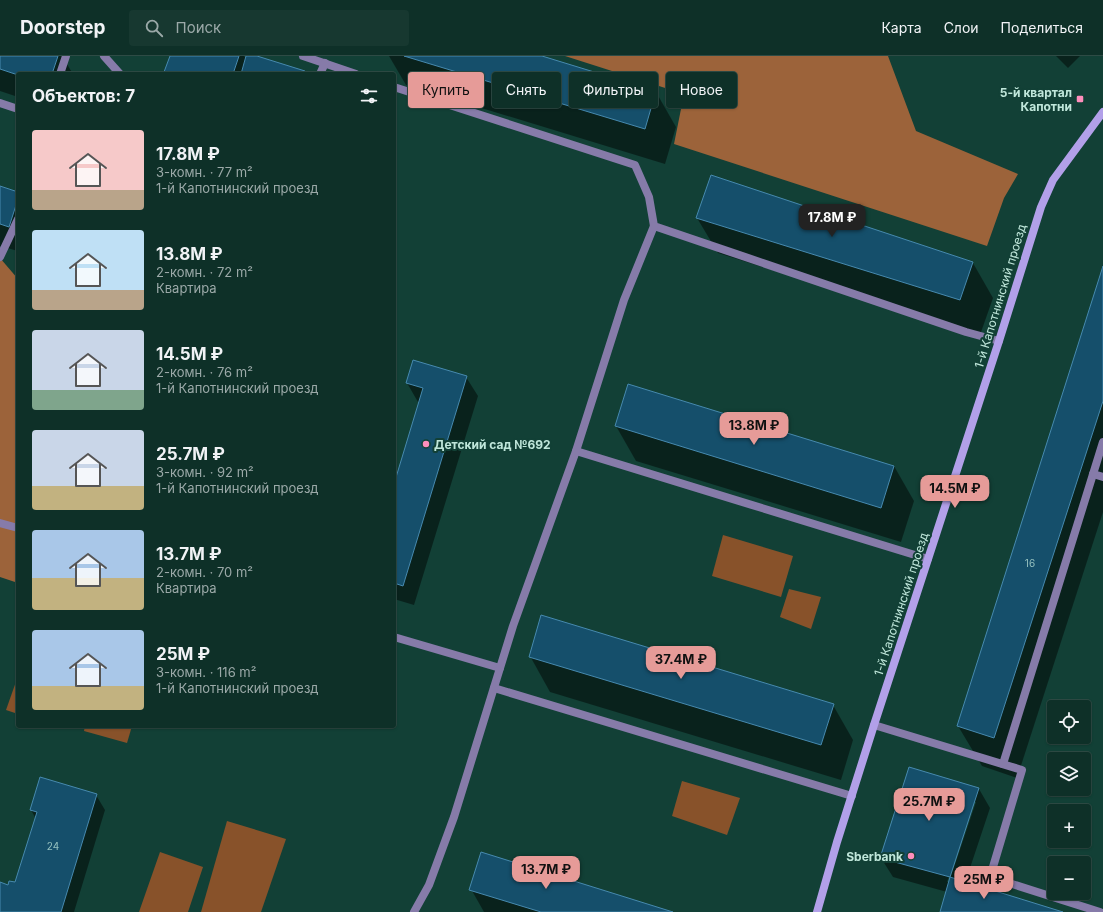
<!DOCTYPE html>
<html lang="ru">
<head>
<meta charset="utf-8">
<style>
	:root { --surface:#0e3028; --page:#173830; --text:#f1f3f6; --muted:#9ba9a8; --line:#2e4b45; --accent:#e69b98 }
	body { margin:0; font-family:Inter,sans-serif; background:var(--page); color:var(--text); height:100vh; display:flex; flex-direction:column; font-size:15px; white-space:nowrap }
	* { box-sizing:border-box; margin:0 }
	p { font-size:13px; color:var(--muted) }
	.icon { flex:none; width:22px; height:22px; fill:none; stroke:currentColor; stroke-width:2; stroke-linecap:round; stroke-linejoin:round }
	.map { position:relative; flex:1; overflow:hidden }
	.drawer { position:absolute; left:16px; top:16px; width:380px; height:656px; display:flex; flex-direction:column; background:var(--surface); border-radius:4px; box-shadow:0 1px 3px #0004,0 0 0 1px var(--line) }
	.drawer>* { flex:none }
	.hud { position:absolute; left:408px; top:16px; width:380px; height:36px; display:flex; gap:8px }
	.tools { position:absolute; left:1047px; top:644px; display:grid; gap:8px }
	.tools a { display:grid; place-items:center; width:44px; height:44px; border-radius:4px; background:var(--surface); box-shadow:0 1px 3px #0004,0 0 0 1px var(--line); font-size:20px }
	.price { position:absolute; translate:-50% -34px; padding:0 9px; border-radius:8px; background:var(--accent); color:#111; font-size:13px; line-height:26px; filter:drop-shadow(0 1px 2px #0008) }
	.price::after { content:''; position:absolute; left:50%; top:24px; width:12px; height:9px; margin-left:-6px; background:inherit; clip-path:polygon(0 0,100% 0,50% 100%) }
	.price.active { background:#222; color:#fff }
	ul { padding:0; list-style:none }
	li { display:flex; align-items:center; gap:12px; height:100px; padding:0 16px }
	li span { display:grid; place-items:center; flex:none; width:112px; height:80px; border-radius:4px; color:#555 }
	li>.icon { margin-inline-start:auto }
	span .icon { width:48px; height:48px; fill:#fffc; stroke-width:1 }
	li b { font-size:17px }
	h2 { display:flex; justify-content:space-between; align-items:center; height:48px; padding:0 16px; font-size:17px }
	.tag { padding:0 14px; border-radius:4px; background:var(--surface); box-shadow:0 1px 3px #0004,0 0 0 1px var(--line); font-size:14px; line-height:36px }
	.tag.active { background:var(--accent); color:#111 }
	header { display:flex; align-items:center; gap:24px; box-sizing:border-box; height:56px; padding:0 20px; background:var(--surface); border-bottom:1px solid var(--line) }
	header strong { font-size:19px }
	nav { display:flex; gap:22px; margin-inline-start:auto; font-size:14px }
	.search { width:280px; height:36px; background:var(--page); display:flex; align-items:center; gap:10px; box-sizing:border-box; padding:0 14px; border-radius:4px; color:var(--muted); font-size:15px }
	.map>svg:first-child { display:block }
</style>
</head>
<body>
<header>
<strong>Doorstep</strong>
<div class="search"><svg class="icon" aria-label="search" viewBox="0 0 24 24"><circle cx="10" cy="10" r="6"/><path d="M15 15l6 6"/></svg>Поиск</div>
<nav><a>Карта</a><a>Слои</a><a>Поделиться</a></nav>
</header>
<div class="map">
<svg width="1103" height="856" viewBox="0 0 1103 856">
	<rect width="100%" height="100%" fill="#124036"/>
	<g fill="#88522a">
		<path d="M723 479 793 500 781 541 712 520Z"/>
		<path d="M789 533 821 541 811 573 780 561Z"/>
		<path d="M18 620V658L6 654Z"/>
		<path d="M85 670H132L127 687 84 675Z"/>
		<path d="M682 725 740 742 727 779 672 760Z"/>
		<path d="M227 765 286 783 261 856H201Z"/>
		<path d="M160 796 203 811 188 856H139Z"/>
	</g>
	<g fill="#9c633a">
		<path d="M565 0H888L916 75 1018 118 1004 142 987 190 674 88 684 38Z"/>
		<path d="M0 202 18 223V527L0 521Z"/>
	</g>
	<g fill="#0007" fill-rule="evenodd">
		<path d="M0 0H62L73 18H18V41L0 35Z"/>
		<path d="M171 0H244L246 3 247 0H254L304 16 305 18H167L166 16Z"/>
		<path d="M389 0H539L656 36 676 71 665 108 406 29Z"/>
		<path d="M1056 0H1080L1068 12Z"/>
		<path d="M0 131 18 137V195L0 190Z"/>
		<path d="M697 162 973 207 993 242 980 279 718 197Z"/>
		<path d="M1103 213V456L1017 722 982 710 958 670Z"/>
		<path d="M466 321 478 340 414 549 394 543V432L420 347 418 346 407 327Z"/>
		<path d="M616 370 894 410 914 445 901 486 636 405Z"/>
		<path d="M530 600 833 649 853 684 841 724 550 636Z"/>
		<path d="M40 722 96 739 105 754 74 856H0V827L9 830 16 828 36 763 31 754Z"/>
		<path d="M979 733 990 752 965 827 1060 856H941L947 836 893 821 881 802ZM974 746H976L949 826H947Z"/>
		<path d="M471 833 670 856H484Z"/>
	</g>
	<g fill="#154f6b" stroke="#478aaf">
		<path d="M0 0H58L52 18 18 19 0 13Z"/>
		<path d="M170 0H239L233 18H170L164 16Z"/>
		<path d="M246 0H257L305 15 304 18H241Z"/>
		<path d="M404 0H542L656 35 645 73Z"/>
		<path d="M711 119 973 206 960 244 696 162Z"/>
		<path d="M0 130 18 136V143L9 171 0 168Z"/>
		<path d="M1103 210V345L994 682 957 670Z"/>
		<path d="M413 304 467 320 403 530 394 527V428L423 332 406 327Z"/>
		<path d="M628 328 894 410 881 452 615 370Z"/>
		<path d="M541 559 834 648 821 689 529 601Z"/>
		<path d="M909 711 979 732 950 821 880 802Z"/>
		<path d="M40 721 97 738 61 856H0V826L8 829 9 825 15 826 37 756 30 754Z"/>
		<path d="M481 796 673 856H541L469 834Z"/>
		<path d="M950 821 1063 856H940Z"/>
	</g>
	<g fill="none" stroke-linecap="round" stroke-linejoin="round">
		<g stroke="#867ba9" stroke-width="8">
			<path d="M104 0 120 18"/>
			<path d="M303 0 356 18"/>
			<path d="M60 18 66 0"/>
			<path d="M320 18 325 7"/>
			<path d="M394 31 635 109 649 141 654 170 966 276 999 285"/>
			<path d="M0 47 18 53"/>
			<path d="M0 201 18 163"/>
			<path d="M576 395 928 503"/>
			<path d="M1093 418 1103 421"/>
			<path d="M0 467 18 472"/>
			<path d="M394 581 500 612"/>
			<path d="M494 632 852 740"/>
			<path d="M874 669 1022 714 990 821 1100 856"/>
			<path d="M1003 708 1103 386"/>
			<path d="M414 856 429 829 454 761 513 570 576 395 624 244 654 170"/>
		</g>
		<path stroke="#b2a0e9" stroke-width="8" d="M817 856 837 786 874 669 999 285 1041 151 1053 124 1103 56"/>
	</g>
	<g fill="#fe8ebc" stroke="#124036" stroke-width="1.5">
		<rect x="1076" y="39" width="8" height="8" rx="2"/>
		<circle cx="426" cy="388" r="4"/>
		<circle cx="911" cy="800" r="4"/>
	</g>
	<g text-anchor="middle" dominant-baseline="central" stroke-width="4" stroke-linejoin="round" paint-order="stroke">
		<g font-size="10" fill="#95c1bf">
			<text x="1030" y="507">16</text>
			<text x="53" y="790">24</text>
		</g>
		<g font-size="12" font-weight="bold" fill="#c0e7db" stroke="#124036" text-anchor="end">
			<text x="1072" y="36">5-й квартал<tspan x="1072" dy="14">Капотни</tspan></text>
			<text x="434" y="388" text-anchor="start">Детский сад №692</text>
			<text x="903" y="800">Sberbank</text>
		</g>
		<g font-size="12" fill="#c0e7db" stroke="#124036">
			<text transform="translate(1000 240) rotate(-73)">1-й Капотнинский проезд</text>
			<text transform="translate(901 548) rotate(-72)">1-й Капотнинский проезд</text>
		</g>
	</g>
</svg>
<div class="tools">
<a><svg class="icon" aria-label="locate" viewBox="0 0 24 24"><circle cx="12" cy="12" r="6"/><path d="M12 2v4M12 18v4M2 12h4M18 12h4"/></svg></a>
<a><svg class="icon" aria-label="layers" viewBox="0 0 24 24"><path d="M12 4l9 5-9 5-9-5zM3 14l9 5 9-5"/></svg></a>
<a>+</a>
<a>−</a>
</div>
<b class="price active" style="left:832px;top:182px">17.8M ₽</b>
<b class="price" style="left:754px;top:390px">13.8M ₽</b>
<b class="price" style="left:955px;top:453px">14.5M ₽</b>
<b class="price" style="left:681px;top:624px">37.4M ₽</b>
<b class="price" style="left:929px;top:766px">25.7M ₽</b>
<b class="price" style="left:546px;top:834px">13.7M ₽</b>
<b class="price" style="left:984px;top:844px">25M ₽</b>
<div class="hud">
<a class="tag active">Купить</a>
<a class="tag">Снять</a>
<a class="tag">Фильтры</a>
<a class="tag">Новое</a>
</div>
<section class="drawer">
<h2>Объектов: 7<svg class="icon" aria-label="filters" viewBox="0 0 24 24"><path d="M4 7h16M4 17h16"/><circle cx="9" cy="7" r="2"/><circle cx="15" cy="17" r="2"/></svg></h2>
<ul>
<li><span style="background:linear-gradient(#f6c9c9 75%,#b9a48a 0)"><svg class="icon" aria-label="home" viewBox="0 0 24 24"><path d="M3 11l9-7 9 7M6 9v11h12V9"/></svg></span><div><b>17.8M ₽</b><p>3-комн. · 77 m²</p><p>1-й Капотнинский проезд</p></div></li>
<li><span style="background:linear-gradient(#bfe0f5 75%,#b9a48a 0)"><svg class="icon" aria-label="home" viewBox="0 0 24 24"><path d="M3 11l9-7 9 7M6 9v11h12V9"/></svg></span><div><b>13.8M ₽</b><p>2-комн. · 72 m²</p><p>Квартира</p></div></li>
<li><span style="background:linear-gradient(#c9d6e8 75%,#7fa58c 0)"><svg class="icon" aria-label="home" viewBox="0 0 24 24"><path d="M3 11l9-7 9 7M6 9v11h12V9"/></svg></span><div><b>14.5M ₽</b><p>2-комн. · 76 m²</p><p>1-й Капотнинский проезд</p></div></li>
<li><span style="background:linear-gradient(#c9d6e8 70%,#c2b280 0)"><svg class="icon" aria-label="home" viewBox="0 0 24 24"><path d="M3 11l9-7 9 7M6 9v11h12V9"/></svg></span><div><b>25.7M ₽</b><p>3-комн. · 92 m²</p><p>1-й Капотнинский проезд</p></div></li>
<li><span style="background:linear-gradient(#a9c7e8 60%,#c2b280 0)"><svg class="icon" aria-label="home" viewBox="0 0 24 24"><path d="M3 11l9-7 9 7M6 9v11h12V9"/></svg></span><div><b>13.7M ₽</b><p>2-комн. · 70 m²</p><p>Квартира</p></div></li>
<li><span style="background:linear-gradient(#a9c7e8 70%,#c2b280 0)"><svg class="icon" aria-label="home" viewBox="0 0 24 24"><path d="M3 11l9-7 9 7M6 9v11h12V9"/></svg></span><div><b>25M ₽</b><p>3-комн. · 116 m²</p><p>1-й Капотнинский проезд</p></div></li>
</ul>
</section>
</div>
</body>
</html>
